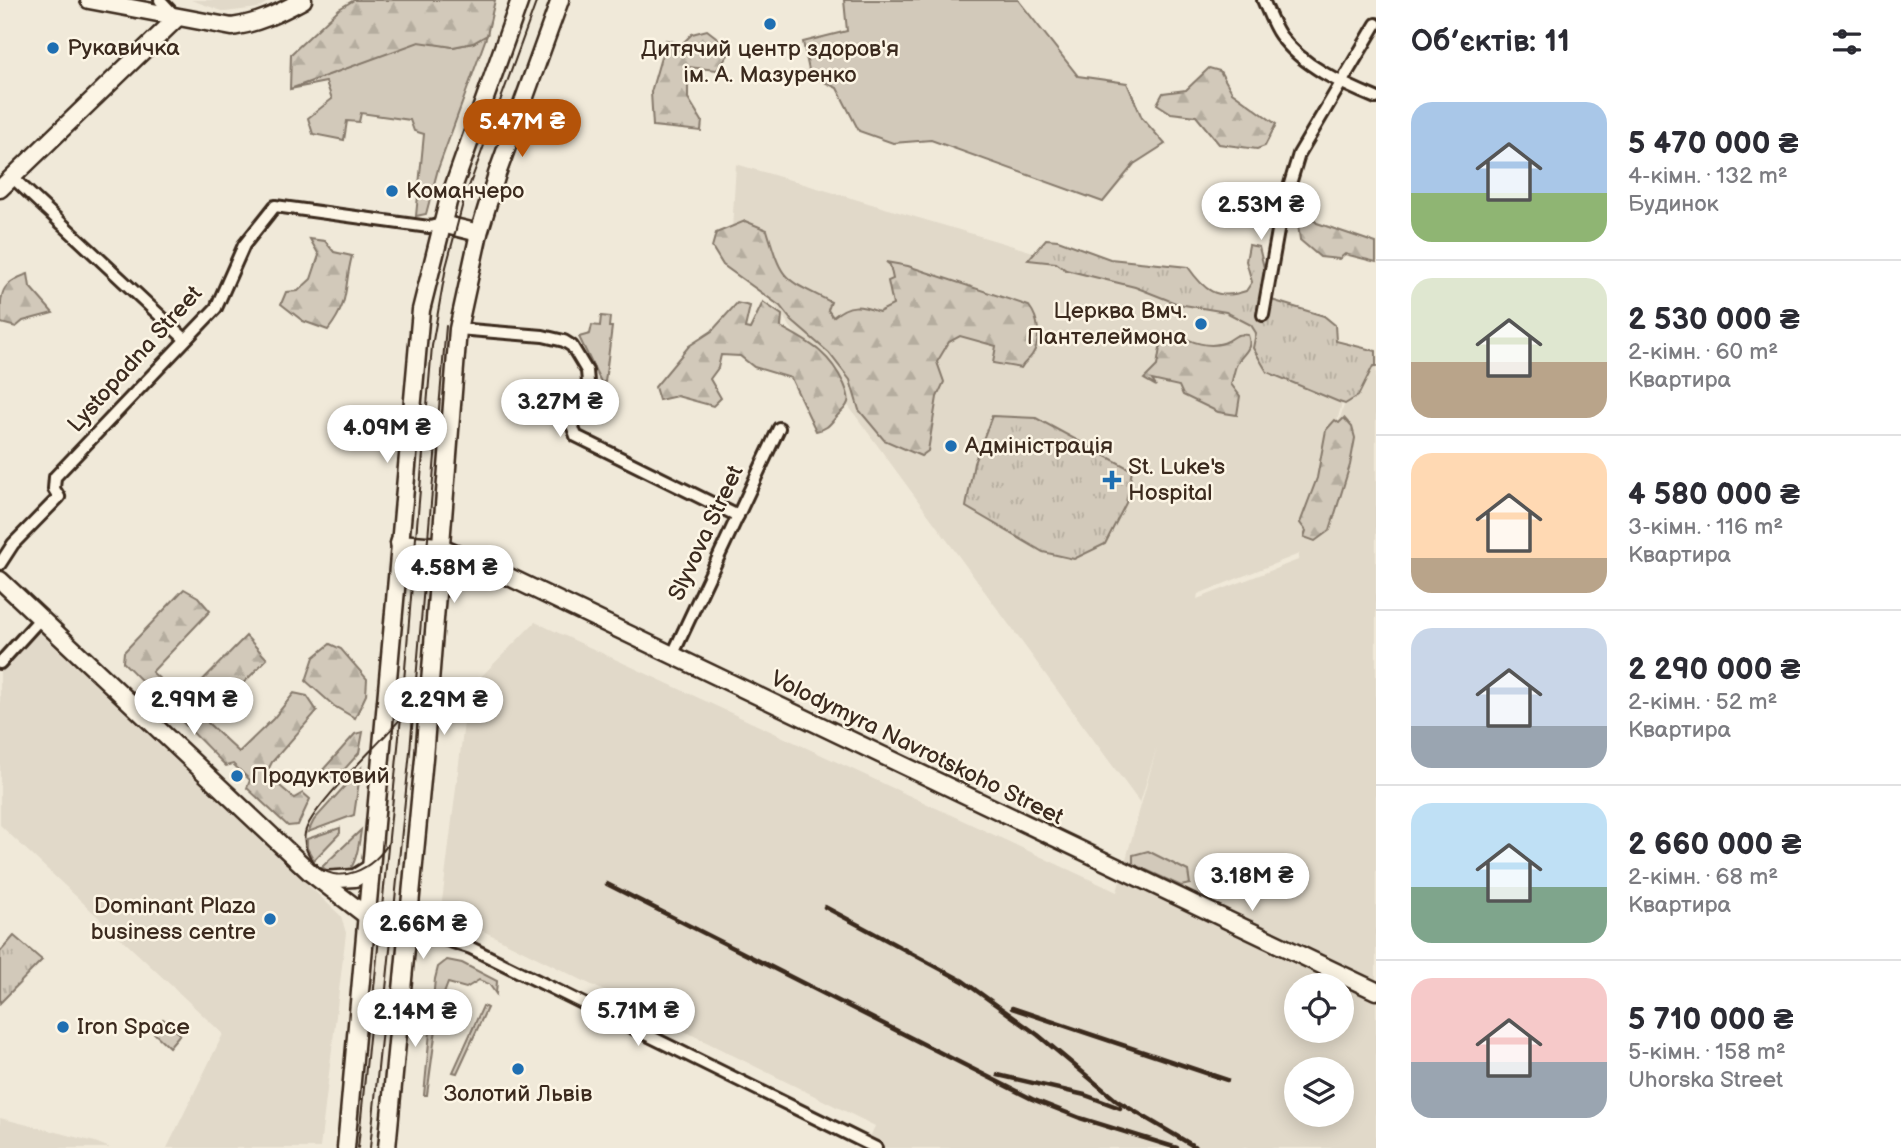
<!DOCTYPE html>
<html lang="uk">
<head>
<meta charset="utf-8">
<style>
	:root { --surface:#fff; --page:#f7f7f7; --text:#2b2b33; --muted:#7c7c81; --line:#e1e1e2; --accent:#b45309 }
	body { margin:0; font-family:"Balsamiq Sans",sans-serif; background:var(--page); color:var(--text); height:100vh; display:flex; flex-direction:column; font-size:26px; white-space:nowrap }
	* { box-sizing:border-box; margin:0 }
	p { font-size:23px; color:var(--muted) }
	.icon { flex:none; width:38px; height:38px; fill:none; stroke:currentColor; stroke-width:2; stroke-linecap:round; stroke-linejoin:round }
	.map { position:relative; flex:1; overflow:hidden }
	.details { display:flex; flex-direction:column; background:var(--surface); width:525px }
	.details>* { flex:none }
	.buttons { position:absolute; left:1284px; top:973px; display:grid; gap:14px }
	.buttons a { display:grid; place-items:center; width:70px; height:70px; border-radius:50%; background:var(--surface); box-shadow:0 4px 18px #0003; font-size:35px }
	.price { position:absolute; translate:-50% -60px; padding:0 16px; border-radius:24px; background:#fff; color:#222; font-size:23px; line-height:46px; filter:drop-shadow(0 2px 4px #0008) }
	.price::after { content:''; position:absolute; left:50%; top:42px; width:21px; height:16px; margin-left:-10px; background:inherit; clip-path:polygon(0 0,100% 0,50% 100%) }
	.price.on { background:var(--accent); color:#fff }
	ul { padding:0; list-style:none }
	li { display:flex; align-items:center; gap:21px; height:175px; padding:0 35px }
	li+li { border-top:2px solid var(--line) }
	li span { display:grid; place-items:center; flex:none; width:196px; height:140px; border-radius:21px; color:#555 }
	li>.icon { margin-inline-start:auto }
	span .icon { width:84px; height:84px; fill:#fffc; stroke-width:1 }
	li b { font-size:30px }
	h2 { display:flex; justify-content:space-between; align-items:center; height:84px; padding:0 35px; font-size:30px }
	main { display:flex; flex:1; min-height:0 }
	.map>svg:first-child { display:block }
</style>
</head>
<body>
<main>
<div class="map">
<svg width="1376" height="1148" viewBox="0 0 1376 1148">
	<defs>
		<pattern id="forest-firs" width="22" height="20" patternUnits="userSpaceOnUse" patternTransform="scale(1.75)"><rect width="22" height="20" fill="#d2c9ba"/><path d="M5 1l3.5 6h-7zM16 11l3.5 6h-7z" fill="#b5ad9f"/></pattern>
		<pattern id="park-tufts" width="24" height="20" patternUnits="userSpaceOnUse" patternTransform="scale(1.75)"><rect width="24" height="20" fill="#d2c9ba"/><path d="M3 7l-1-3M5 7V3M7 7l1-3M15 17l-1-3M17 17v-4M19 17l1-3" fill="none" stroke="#b5ad9f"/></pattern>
	</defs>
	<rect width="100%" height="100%" fill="#f0e9d9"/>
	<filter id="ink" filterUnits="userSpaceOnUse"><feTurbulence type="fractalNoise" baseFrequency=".0143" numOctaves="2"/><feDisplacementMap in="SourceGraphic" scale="14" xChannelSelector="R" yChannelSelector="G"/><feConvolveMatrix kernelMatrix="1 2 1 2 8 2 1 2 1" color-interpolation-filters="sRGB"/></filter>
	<g filter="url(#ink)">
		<g fill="#e1d9c9" fill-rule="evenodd">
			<path d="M191 0H271L258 8 225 12Z"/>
			<path d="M736 164 1358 348 1314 501 1360 354 1376 360V1148H865L875 1126 441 910 468 690 535 622 1117 892 1157 747 1140 803 731 246ZM1299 554 1298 560 1197 599 1198 594ZM1297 985H1342V1031H1297ZM1297 1069H1342V1115H1297Z"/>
			<path d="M37 630 341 916 346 933 320 1148H167L223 1034 0 825V670Z"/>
			<path d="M0 1118 95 1142 110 1148H0Z"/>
		</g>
		<g fill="#d2c9ba" stroke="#867a6c" stroke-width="2">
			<path d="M844 0H1018L1078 76 1127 83 1142 118 1165 144 1134 164 1103 202 931 140 893 143 859 131 837 88 810 75 803 42 847 31Z"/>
			<path d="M487 35 438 169 426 214 416 216 424 134 414 131 410 120 361 113 359 122 347 121 344 140 313 134 308 118 332 99 326 82 290 89 419 41 453 47 473 43Z"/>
			<path d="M601 316 610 317 609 327H612L605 382H601L579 337 590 334 592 325 600 326Z"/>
			<path d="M361 768 354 815 308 832 314 820Z"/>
			<path d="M340 828V833L314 860 307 848V839Z"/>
			<path d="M361 830C358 852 354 890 322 867Z"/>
			<path d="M1148 851 1188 871 1190 884 1181 886 1133 864V855Z"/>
			<path d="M447 960 462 963 497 981 496 994 489 984 479 980 466 988 448 983 439 1007 427 1095H424L435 979 438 967Z"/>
			<path d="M483 1006 487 1008 457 1073 453 1072Z"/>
		</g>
		<g fill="url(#forest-firs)" stroke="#867a6c" stroke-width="2">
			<path d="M354 0H495L487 35 473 43 453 47 419 42 290 89 291 54 339 9Z"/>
			<path d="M707 30 724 43 728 55 717 70 688 67V98L702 121 701 131 653 126 651 92 666 40 682 44 692 34Z"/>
			<path d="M1209 68 1220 71 1232 92 1276 124 1265 146 1257 149 1219 144 1196 116 1171 113 1157 104 1163 93 1186 90Z"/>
			<path d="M1295 202 1317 223 1376 243V262L1345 254 1339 259 1320 257 1300 240Z"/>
			<path d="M745 221 767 230C783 283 782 277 831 302L828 310 833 317C850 303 859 305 879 312L893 305 888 281 893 279 890 265 886 262 908 266 1029 306C1039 319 1042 340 1032 355 1029 360 1024 362 1021 368L993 363 996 346 960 336 949 342 937 362 944 382 937 397 928 451 921 456 884 440 859 410 850 380 829 353 792 321 780 306 723 265 712 247 716 233Z"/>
			<path d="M310 239 325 241 334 252 352 256C343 289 351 300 328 330L303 321 281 304 286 292 298 291 311 279 319 255Z"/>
			<path d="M28 274 30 287 53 313 23 321 16 327 1 323C0 294 0 283 28 274Z"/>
			<path d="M763 302 782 315 781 327C811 344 829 352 844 384 850 398 851 403 841 412 831 421 830 429 816 431L791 378 754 367 740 356 721 355 718 368 710 379 721 398 713 406 677 396 659 400 655 387 689 346 712 331 737 303 750 306 745 328 750 329Z"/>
			<path d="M1174 332C1189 342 1211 350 1228 341 1236 336 1238 333 1248 335 1254 351 1241 353 1236 366 1234 371 1233 378 1231 384L1240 396 1237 415 1218 412 1183 395 1179 386 1152 380 1156 386 1144 379 1157 366 1161 342Z"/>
			<path d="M1344 418 1352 427 1355 438 1350 465 1330 530 1315 541 1304 537 1306 531 1300 523 1317 478 1326 430 1335 420 1339 423Z"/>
			<path d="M184 589 198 597 210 611 152 672 183 700 246 636 267 659 215 712 208 723 239 752 273 719 294 693 307 696 317 711 272 762 266 774 294 798 303 793 310 799 298 825 288 826 247 788 250 780 233 764 226 766 123 662 124 652Z"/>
			<path d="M330 644 341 649 367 679 366 695 355 718 334 706 306 681 314 657Z"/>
			<path d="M363 732 359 753 334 781 325 780 321 772 355 734Z"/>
		</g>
		<g fill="url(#park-tufts)" stroke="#867a6c" stroke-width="2">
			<path d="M1046 239 1058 240 1110 259 1188 267C1204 290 1216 301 1246 291L1252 282 1246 261 1249 245 1259 247 1267 280 1265 298 1324 316 1335 325 1336 341 1376 351V366H1373L1358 396 1345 404 1339 402 1267 372 1253 348 1256 333 1251 325 1226 312 1178 304 1135 287 1066 270 1056 263 1028 260Z"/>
			<path d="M992 416 1036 418 1132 470 1126 503 1105 544 1074 559 1043 552 966 507 974 463Z"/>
			<path d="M14 936 42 960 0 1003V952Z"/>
			<path d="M163 1019 180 1034 169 1047 152 1031Z"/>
		</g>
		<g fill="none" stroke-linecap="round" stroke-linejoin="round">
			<g stroke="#3b2a1e" stroke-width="16">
				<g id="street">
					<path d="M160 0 175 16"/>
					<path d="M1263 0C1268 11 1273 25 1280 35 1302 66 1342 84 1376 98"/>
					<path d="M12 177 185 339"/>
					<path d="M1263 315 1281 214 1299 154 1376 24"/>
					<path d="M458 329 543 336 564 341 572 346 587 371 588 382 571 422 576 436 738 516"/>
					<path d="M0 564 13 544 59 497 54 489 55 477 216 308 244 245 275 206 429 227 442 224"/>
					<path d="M672 656 779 428"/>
					<path d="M0 663 41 618"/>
					<path d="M407 927 471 948 876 1148"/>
				</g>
			</g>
			<g stroke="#3b2a1e" stroke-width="21">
				<g id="secondary">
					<path d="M89 0 232 27C259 23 279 13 303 0"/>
					<path d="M0 189 177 18"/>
					<path d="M442 224 479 233"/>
					<path d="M399 543 439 546 484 565 1376 991"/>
					<path d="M0 580 312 874 368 917 407 927"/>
					<path d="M321 880 355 878 371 868"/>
					<path d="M346 1148 421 310 448 202 520 0"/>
					<path d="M387 1148 424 758 458 329 479 233 497 174 560 0"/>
				</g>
			</g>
			<use href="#street" stroke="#fcf5e5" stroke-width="10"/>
			<use href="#secondary" stroke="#fcf5e5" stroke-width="16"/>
			<g stroke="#3b2a1e" stroke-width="2">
				<path d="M389 842C375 868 337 889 314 862 307 854 303 844 305 833 310 807 382 742 402 717"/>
				<path d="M358 1148 401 717 432 346 446 267 463 203 537 0"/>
				<path d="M370 1148 410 751 446 326"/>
			</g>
			<g stroke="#3b2a1e" stroke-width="4.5">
				<path d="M607 884 1032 1099 1080 1118 1177 1148"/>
				<path d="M825 907 963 981 1038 1035 1117 1101 1197 1148"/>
				<path d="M1012 1008 1227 1080"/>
				<path d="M998 1075 1085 1095 1120 1108"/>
			</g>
		</g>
	</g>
	<g fill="#1f6fb2" stroke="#fcf5e5" stroke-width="2.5">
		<circle cx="770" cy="24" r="7"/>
		<circle cx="53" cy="48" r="7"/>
		<circle cx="392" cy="191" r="7"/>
		<circle cx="1201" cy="324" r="7"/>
		<circle cx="951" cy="446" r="7"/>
		<path d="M1108.5 469.5h7v7h7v7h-7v7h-7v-7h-7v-7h7z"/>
		<circle cx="237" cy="776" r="7"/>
		<circle cx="270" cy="919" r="7"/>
		<circle cx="63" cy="1027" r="7"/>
		<circle cx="518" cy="1069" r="7"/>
	</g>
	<g text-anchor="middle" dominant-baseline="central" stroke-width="5" stroke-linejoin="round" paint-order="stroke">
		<g font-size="23" fill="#3b2a1e" stroke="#fcf5e5" text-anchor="start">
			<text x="67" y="48">Рукавичка</text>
			<text x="770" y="49" text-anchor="middle">Дитячий центр здоров'я<tspan x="770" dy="26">ім. А. Мазуренко</tspan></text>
			<text x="406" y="191">Команчеро</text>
			<text x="1187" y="311" text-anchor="end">Церква Вмч.<tspan x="1187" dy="26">Пантелеймона</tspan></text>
			<text x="965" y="446">Адміністрація</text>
			<text x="1128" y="467">St. Luke's<tspan x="1128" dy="26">Hospital</tspan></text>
			<text x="251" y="776">Продуктовий</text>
			<text x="256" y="906" text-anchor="end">Dominant Plaza<tspan x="256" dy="26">business centre</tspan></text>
			<text x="77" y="1027">Iron Space</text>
			<text x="518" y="1094" text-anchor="middle">Золотий Львів</text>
		</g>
		<g font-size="23" fill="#3b2a1e" stroke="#fcf5e5">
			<text transform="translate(135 359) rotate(-48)">Lystopadna Street</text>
			<text transform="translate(706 533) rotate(-65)">Slyvova Street</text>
			<text transform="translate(917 748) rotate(26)">Volodymyra Navrotskoho Street</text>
		</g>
	</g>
</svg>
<div class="buttons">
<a><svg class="icon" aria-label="locate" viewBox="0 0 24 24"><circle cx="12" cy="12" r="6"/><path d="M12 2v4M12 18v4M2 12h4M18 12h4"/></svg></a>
<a><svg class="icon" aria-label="layers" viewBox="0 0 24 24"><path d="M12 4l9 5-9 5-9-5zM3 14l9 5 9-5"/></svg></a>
</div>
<b class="price on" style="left:522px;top:159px">5.47M ₴</b>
<b class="price" style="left:1261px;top:242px">2.53M ₴</b>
<b class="price" style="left:560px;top:439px">3.27M ₴</b>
<b class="price" style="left:387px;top:465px">4.09M ₴</b>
<b class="price" style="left:454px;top:605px">4.58M ₴</b>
<b class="price" style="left:194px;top:737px">2.99M ₴</b>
<b class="price" style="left:444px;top:737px">2.29M ₴</b>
<b class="price" style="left:1252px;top:913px">3.18M ₴</b>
<b class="price" style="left:423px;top:961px">2.66M ₴</b>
<b class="price" style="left:638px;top:1048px">5.71M ₴</b>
<b class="price" style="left:415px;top:1049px">2.14M ₴</b>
</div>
<section class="details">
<h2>Об’єктів: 11<svg class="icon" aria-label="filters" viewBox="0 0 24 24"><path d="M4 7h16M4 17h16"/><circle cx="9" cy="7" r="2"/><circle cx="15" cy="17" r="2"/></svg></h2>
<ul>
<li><span style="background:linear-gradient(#a9c7e8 65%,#8fb573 0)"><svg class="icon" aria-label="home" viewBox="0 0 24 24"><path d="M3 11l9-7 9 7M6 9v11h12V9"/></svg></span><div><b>5 470 000 ₴</b><p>4-кімн. · 132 m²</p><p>Будинок</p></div></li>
<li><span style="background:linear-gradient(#dfe7d0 60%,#b9a48a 0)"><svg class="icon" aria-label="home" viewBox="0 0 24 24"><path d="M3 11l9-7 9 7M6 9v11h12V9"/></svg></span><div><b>2 530 000 ₴</b><p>2-кімн. · 60 m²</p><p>Квартира</p></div></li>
<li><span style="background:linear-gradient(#ffd9b3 75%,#b9a48a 0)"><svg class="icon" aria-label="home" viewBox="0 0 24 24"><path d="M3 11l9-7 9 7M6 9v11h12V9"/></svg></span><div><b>4 580 000 ₴</b><p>3-кімн. · 116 m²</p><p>Квартира</p></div></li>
<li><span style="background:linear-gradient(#c9d6e8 70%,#9aa5b1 0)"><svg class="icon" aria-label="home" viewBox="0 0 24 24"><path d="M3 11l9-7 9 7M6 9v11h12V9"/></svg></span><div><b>2 290 000 ₴</b><p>2-кімн. · 52 m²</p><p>Квартира</p></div></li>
<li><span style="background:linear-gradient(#bfe0f5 60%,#7fa58c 0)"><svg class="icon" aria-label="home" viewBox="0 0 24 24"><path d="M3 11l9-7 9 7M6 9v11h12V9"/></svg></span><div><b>2 660 000 ₴</b><p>2-кімн. · 68 m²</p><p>Квартира</p></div></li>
<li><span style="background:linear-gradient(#f6c9c9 60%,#9aa5b1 0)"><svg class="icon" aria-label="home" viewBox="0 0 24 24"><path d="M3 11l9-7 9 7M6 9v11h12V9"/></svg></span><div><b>5 710 000 ₴</b><p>5-кімн. · 158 m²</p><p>Uhorska Street</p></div></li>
</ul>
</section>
</main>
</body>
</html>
